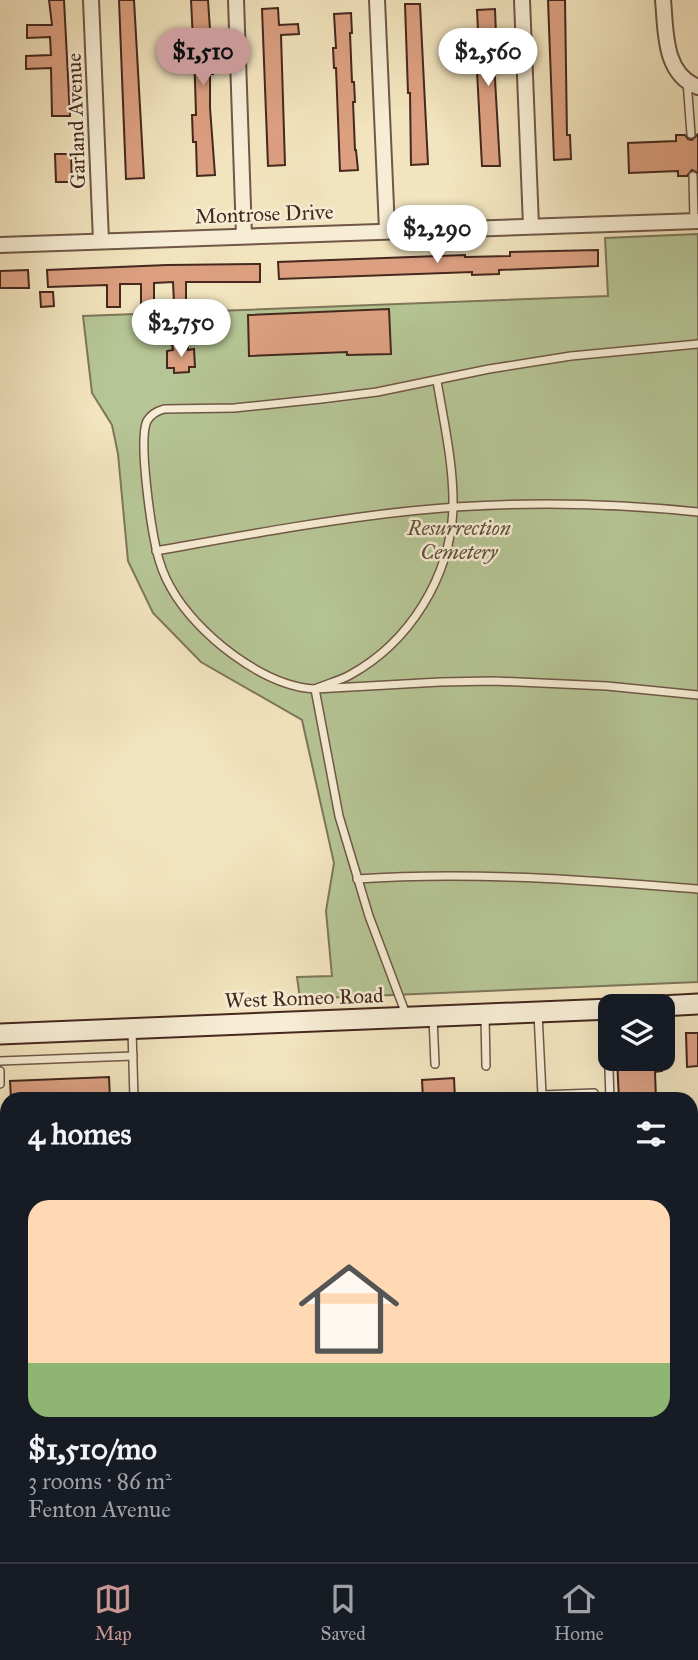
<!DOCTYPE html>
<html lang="en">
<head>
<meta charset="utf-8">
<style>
	:root { --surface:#171b24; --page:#242831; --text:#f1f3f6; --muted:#9ea1a6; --line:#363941; --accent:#c59692 }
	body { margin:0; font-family:"IM FELL Great Primer",serif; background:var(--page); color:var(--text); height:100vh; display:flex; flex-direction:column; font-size:26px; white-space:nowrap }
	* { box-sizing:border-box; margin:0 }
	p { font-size:23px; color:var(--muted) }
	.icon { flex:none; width:38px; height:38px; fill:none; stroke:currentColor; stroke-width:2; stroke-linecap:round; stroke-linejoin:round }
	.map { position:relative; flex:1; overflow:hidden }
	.side { position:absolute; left:0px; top:1092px; width:698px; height:471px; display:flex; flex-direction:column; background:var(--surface); border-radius:21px 21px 0 0; box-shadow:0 7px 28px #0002 }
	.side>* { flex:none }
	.tools { position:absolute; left:598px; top:994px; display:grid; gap:14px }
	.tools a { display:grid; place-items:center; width:77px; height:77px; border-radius:14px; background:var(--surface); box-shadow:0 7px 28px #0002; font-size:35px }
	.price { position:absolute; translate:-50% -60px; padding:0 16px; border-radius:24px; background:#fff; color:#222; font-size:23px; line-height:46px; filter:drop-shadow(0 2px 4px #0008) }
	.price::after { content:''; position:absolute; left:50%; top:42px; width:21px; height:16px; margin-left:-10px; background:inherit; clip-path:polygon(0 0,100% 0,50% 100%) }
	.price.current { background:var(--accent); color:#111 }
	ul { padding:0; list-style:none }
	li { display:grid; align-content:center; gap:14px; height:371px; padding:0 28px }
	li+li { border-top:2px solid var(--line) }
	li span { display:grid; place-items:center; height:217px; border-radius:21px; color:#555 }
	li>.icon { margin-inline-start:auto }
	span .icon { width:126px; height:126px; fill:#fffc; stroke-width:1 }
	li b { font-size:30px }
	h2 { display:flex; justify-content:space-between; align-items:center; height:84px; padding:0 28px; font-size:30px }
	.tabs { display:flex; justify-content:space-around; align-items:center; height:98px; border-top:2px solid var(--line); background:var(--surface); font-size:19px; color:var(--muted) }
	.tabs a { display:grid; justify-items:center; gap:4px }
	.tabs .current { color:var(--accent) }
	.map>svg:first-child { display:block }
</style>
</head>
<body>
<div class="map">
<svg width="698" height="1562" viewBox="0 0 698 1562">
	<rect width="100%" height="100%" fill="#f2e4be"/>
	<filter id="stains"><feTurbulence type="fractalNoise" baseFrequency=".00286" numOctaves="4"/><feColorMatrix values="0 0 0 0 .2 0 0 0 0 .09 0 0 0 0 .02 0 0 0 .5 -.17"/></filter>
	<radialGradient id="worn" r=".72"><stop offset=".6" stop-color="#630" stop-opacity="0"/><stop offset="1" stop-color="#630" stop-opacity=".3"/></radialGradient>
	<path fill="#b6c595" stroke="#7e765a" stroke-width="2" d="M698 234V982L300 999 297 977 332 976 326 911 334 863 302 720 201 662 153 613 128 561 118 454 112 425 92 393 83 316 608 296 605 238Z"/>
	<g fill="#dca081" stroke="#45281e" stroke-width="2">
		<path d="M49 0H64L70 116H52L51 68 26 69V56L51 55 50 37 27 38V25H52Z"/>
		<path d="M119 0H134L144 178 126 179Z"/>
		<path d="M191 0H208L213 74H210V108L215 175 197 176 196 142H193L192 115H196L195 80Z"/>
		<path d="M548 0H565L567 135H570L571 159 554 160Z"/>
		<path d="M405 4H420L428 164 411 165 410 93H408Z"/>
		<path d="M278 8 279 25 298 24 299 34 281 35 285 165 268 166 262 9Z"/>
		<path d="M495 9 497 62H494L500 166H482L477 71 480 70 477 10Z"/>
		<path d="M351 13 352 33H350L352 82H354L355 102H353L355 150H356L358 170 340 171 336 68H334L333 48H336L334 14Z"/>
		<path d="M698 134V173L692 170 687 176H678V171L629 173 628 143 676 141V135H685L688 139 692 140Z"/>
		<path d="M55 154H71L72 182H56Z"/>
		<path d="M598 250V266L499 270V274L472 275V272L279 279 278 262 465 255V257L510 256V252Z"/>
		<path d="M260 264V282H186V303H174L173 282 154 283V305H141V284H120V307H107V285L48 287 47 270 167 265Z"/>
		<path d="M28 270 29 288H0V271Z"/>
		<path d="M40 292H53L54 306 41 307Z"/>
		<path d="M389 309 391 354 347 355V352L249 356 248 315Z"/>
		<path d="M188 344V350L194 349 195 367H189V372L174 373V368H167V351L173 350 172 345Z"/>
		<path d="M686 1033H698V1066L687 1067Z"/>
		<path d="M617 1059H662V1071L655 1072 656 1099H619Z"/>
		<path d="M109 1077 110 1099H11L10 1081Z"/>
		<path d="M454 1078 455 1099H423L422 1080Z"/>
	</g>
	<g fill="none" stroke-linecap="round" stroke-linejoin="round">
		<g stroke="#705746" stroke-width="10">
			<g id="service">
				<path d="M687 81 691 134"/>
				<path d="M693 176 694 221"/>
				<path d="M698 344 571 356 489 369 377 392 321 399 234 408 164 409C157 411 151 414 147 421 138 440 151 525 156 548 159 562 164 576 171 588 196 633 262 686 315 689L440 682 494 681 607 686 698 695"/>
				<path d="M156 551C240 536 325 520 410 511 505 501 602 502 698 512"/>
				<path d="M357 879C471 871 584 880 698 889"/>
				<path d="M607 1010 610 1099"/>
				<path d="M485 1016 486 1066"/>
				<path d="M407 1017 369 916 339 816 315 689C326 684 339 681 350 675 410 642 450 577 453 509 454 466 444 423 437 381"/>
				<path d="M433 1017 435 1064"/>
				<path d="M132 1030 134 1099"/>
				<path d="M0 1061 133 1056"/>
				<path d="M0 1071V1084"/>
				<path d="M542 1095 594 1093"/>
				<path d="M537 1099 542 1095 538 1013"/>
			</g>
		</g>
		<g stroke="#705746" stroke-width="18">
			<g id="minor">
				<path d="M91 0 101 241"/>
				<path d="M236 0 244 236"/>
				<path d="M377 0 387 230"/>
				<path d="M522 0 531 226"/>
				<path d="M663 0C666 30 663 74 698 87"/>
				<path d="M0 245 698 221"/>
				<path d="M0 1263 7 1264"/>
				<path d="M691 1268H698"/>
				<path d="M691 1409H698"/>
				<path d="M0 1429 7 1430"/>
				<path d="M691 1550H698"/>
				<path d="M380 1556 422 1560 527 1556"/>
			</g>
		</g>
		<g stroke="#45281e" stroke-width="23">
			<g id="secondary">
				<path d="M661 1006 698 1004"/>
				<path d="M0 1034 611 1009"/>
			</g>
		</g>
		<use href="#service" stroke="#f7edd5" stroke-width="7"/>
		<use href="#minor" stroke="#f7edd5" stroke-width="14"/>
		<use href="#secondary" stroke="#f7edd5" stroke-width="19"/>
	</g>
	<g text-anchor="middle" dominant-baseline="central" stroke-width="5" stroke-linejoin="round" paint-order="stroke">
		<g font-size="21" fill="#45281e" stroke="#f7edd5">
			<text transform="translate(76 121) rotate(-92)">Garland Avenue</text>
			<text transform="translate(264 214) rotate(-2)">Montrose Drive</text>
			<text transform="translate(304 998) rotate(-2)">West Romeo Road</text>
		</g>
		<g font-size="21" font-style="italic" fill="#614f3c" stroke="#f7edd5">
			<text x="459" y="528">Resurrection<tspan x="459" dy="24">Cemetery</tspan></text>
		</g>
	</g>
	<rect width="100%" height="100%" filter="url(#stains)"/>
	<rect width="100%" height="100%" fill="url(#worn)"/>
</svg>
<div class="tools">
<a><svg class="icon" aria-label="layers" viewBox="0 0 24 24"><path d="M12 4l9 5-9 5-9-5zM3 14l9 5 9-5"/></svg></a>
</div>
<b class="price current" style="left:203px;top:88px">$1,510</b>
<b class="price" style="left:488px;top:88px">$2,560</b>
<b class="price" style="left:437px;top:265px">$2,290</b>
<b class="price" style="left:181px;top:359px">$2,750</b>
<section class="side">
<h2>4 homes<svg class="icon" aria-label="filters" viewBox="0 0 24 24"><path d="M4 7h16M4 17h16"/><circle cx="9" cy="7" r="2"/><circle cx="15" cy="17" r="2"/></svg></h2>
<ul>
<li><span style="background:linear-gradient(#ffd9b3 75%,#8fb573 0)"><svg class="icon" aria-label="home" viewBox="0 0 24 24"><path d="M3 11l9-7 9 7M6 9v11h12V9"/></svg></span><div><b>$1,510/mo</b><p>3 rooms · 86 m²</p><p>Fenton Avenue</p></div></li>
</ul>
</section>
</div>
<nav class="tabs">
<a class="current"><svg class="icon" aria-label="map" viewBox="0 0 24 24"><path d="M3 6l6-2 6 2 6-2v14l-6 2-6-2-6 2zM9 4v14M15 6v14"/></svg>Map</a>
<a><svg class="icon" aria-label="saved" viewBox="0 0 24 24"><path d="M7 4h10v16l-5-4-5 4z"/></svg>Saved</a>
<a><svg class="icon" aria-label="home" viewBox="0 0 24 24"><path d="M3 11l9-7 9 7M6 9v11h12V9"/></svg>Home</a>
</nav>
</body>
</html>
